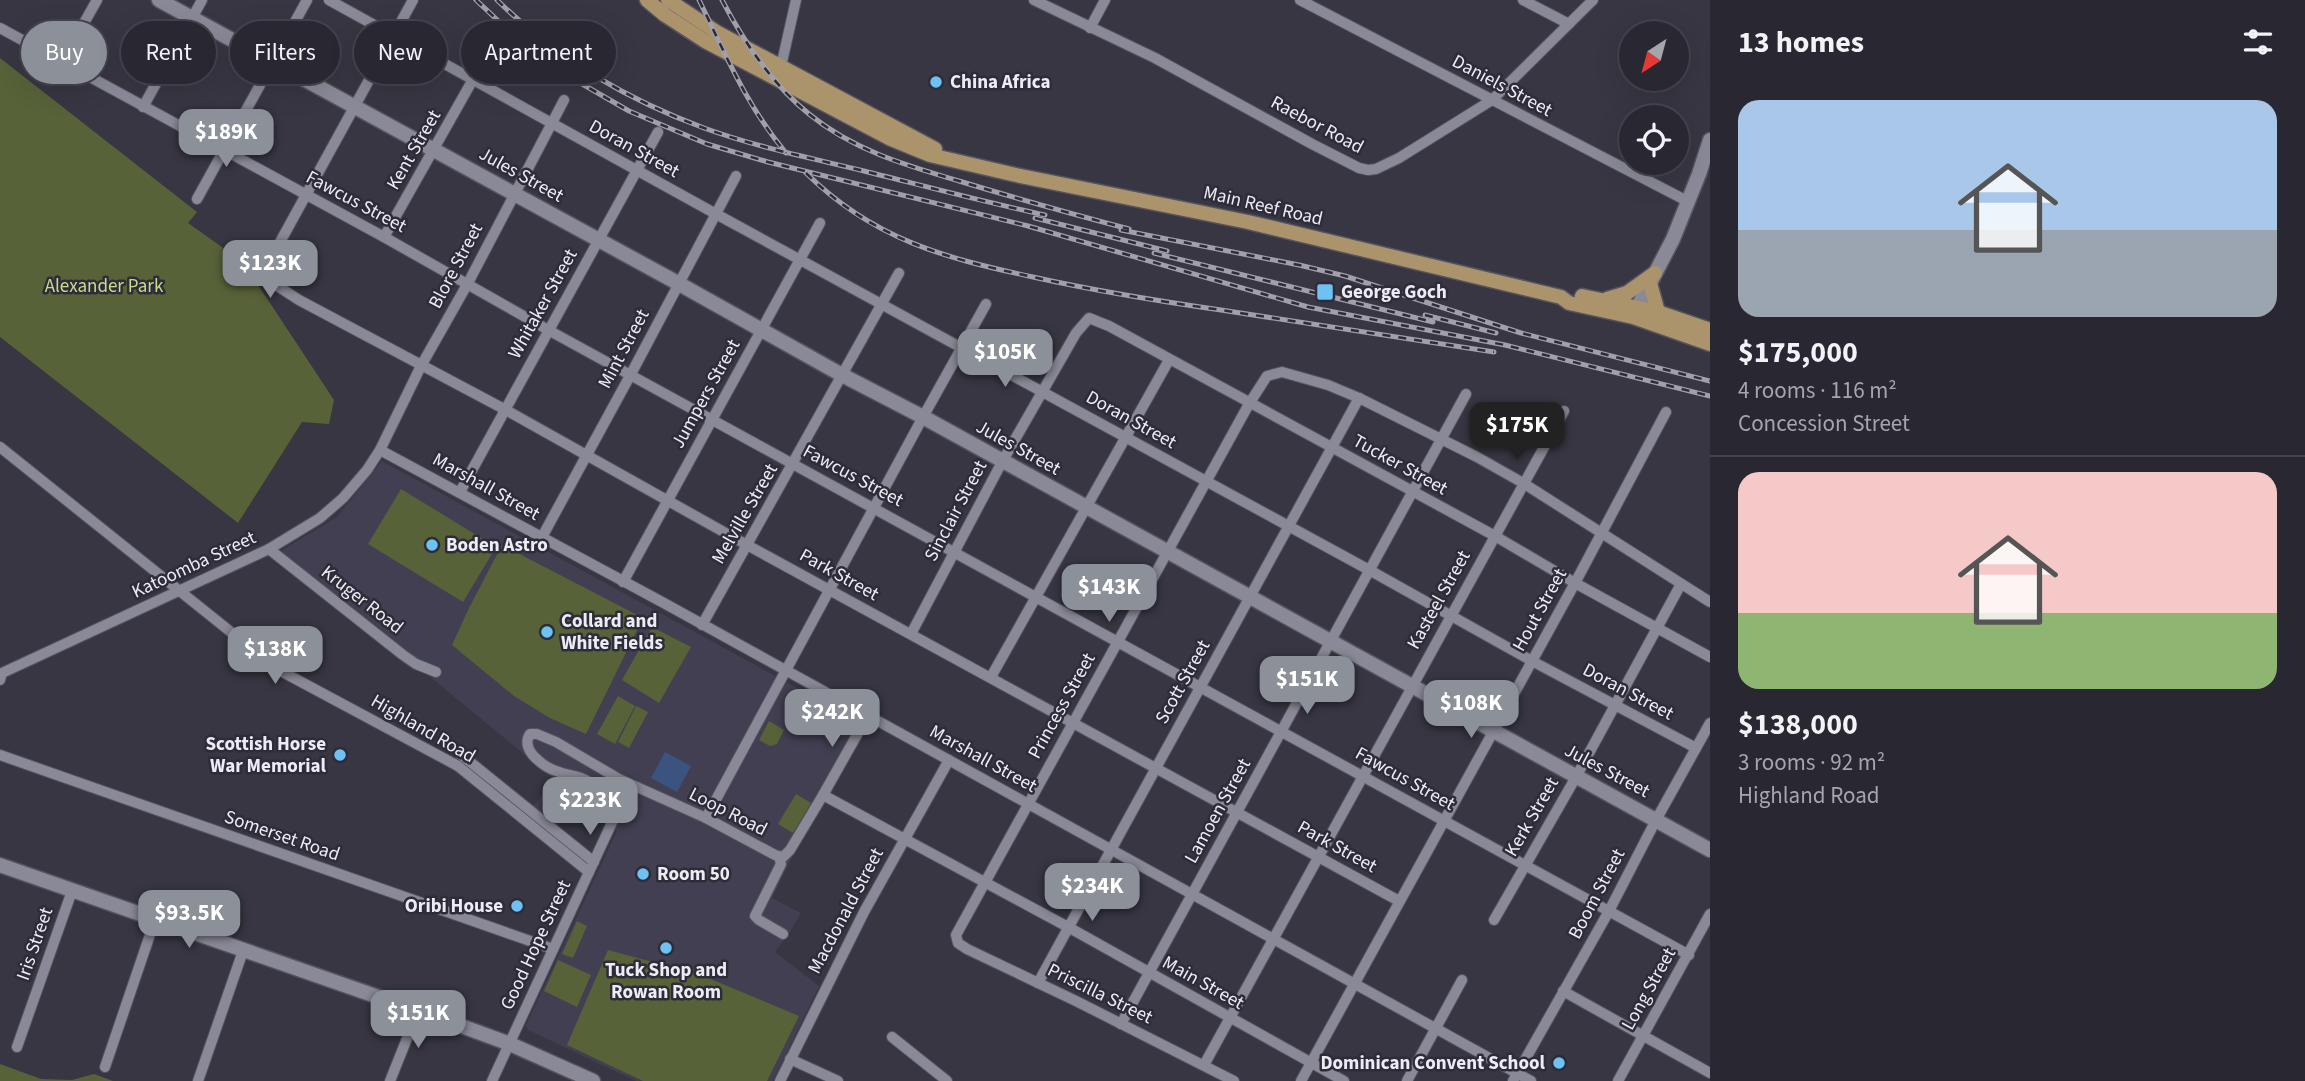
<!DOCTYPE html>
<html lang="en">
<head>
<meta charset="utf-8">
<style>
	:root { --surface:#292832; --page:#35343e; --text:#f1f3f6; --muted:#a5a6ac; --line:#45444d; --accent:#8c9099 }
	body { margin:0; font-family:"Source Sans 3",sans-serif; background:var(--page); color:var(--text); height:100vh; display:flex; flex-direction:column; font-size:26px; white-space:nowrap }
	* { box-sizing:border-box; margin:0 }
	p { font-size:23px; color:var(--muted) }
	.icon { flex:none; width:38px; height:38px; fill:none; stroke:currentColor; stroke-width:2; stroke-linecap:round; stroke-linejoin:round }
	.map { position:relative; flex:1; overflow:hidden }
	.sheet { display:flex; flex-direction:column; background:var(--surface); width:595px }
	.sheet>* { flex:none }
	.hud { position:absolute; left:21px; top:21px; width:665px; height:63px; display:flex; gap:14px }
	.needle { width:46px; rotate:216deg }
	.controls { position:absolute; left:1619px; top:21px; display:grid; gap:14px }
	.controls a { display:grid; place-items:center; width:70px; height:70px; border-radius:50%; background:var(--surface); box-shadow:0 7px 28px #0002,0 0 0 2px var(--line); font-size:35px }
	.price { position:absolute; translate:-50% -60px; padding:0 16px; border-radius:14px; background:var(--accent); color:#fff; font-size:23px; line-height:46px; filter:drop-shadow(0 2px 4px #0008) }
	.price::after { content:''; position:absolute; left:50%; top:42px; width:21px; height:16px; margin-left:-10px; background:inherit; clip-path:polygon(0 0,100% 0,50% 100%) }
	.price.active { background:#222; color:#fff }
	ul { padding:0; list-style:none }
	li { display:grid; align-content:center; gap:14px; height:371px; padding:0 28px }
	li+li { border-top:2px solid var(--line) }
	li span { display:grid; place-items:center; height:217px; border-radius:21px; color:#555 }
	li>.icon { margin-inline-start:auto }
	span .icon { width:126px; height:126px; fill:#fffc; stroke-width:1 }
	li b { font-size:30px }
	h2 { display:flex; justify-content:space-between; align-items:center; height:84px; padding:0 28px; font-size:30px }
	.pill { padding:0 24px; border-radius:32px; background:var(--surface); box-shadow:0 7px 28px #0002,0 0 0 2px var(--line); font-size:24px; line-height:63px }
	.pill.active { background:var(--accent); color:#fff }
	main { display:flex; flex:1; min-height:0 }
	.map>svg:first-child { display:block }
</style>
</head>
<body>
<main>
<div class="map">
<svg width="1710" height="1081" viewBox="0 0 1710 1081">
	<rect width="100%" height="100%" fill="#373642"/>
	<path fill="#423f52" d="M382 461 863 724 817 807 772 898 801 913 790 932 775 952 819 986 773 1081H636L528 1030 526 1025 617 831 569 791 546 820 532 808 554 779 279 552 337 517Z"/>
	<g fill="#586239">
		<path d="M0 58 197 212 188 223 243 262 334 400 329 424 302 422 238 523 0 337Z"/>
		<path d="M401 489 496 547 463 602 368 544Z"/>
		<path d="M502 545 643 618 586 734 550 718 514 696 452 645 469 608Z"/>
		<path d="M652 627 691 647 659 703 622 680Z"/>
		<path d="M618 696 635 706 615 744 597 734Z"/>
		<path d="M636 706 648 712 629 748 618 742Z"/>
		<path d="M769 721 784 730 777 744 770 746 759 740Z"/>
		<path d="M796 794 811 803 793 833 778 824Z"/>
		<path d="M577 921 587 926 573 958 562 954Z"/>
		<path d="M608 950 701 975 799 1016 767 1081H643L567 1045Z"/>
		<path d="M558 960 591 975 577 1007 544 991Z"/>
		<path d="M0 1064 41 1079 72 1080 94 1074 113 1081H0Z"/>
	</g>
	<path fill="#3b537f" d="M665 752 691 766 677 792 651 778Z"/>
	<g fill="none" stroke-linecap="round" stroke-linejoin="round">
		<g stroke="#55535d" stroke-width="12">
			<g id="street">
				<path d="M329 0 716 214 1371 571 1532 661 1696 748"/>
				<path d="M413 0 279 244 267 270 266 275 268 280 299 300 504 409 747 545 1399 901"/>
				<path d="M1034 0 1155 58 1312 144 1359 168 1368 170 1376 169 1399 158 1492 100 1593 0"/>
				<path d="M1300 0 1689 202"/>
				<path d="M1523 0 1569 24"/>
				<path d="M0 28 384 237 550 331 1689 955"/>
				<path d="M1090 28 1105 0"/>
				<path d="M62 62 97 0"/>
				<path d="M780 71 796 0"/>
				<path d="M143 107 202 0"/>
				<path d="M197 199 307 0"/>
				<path d="M384 237 493 44"/>
				<path d="M0 447 277 669 458 766 589 872"/>
				<path d="M380 450 662 602 1531 1081"/>
				<path d="M460 492 658 132"/>
				<path d="M542 537 631 374 736 176"/>
				<path d="M269 549 403 655 416 664 436 672"/>
				<path d="M623 582 820 223"/>
				<path d="M702 625 899 273"/>
				<path d="M911 634 1002 462 1076 333 1089 318 1109 326 1495 536 1575 583 1710 657"/>
				<path d="M991 677 1169 360"/>
				<path d="M0 680 2 673 269 549 320 518 343 498 367 470 380 450 421 366 468 283 564 100"/>
				<path d="M459 753 594 862"/>
				<path d="M0 755 553 949"/>
				<path d="M823 795 1068 927 1344 1081"/>
				<path d="M706 818 923 417 986 304"/>
				<path d="M779 857 781 864 755 916 759 920 783 934"/>
				<path d="M1494 920 1576 777 1681 584"/>
				<path d="M1038 983 1359 398"/>
				<path d="M1563 991 1710 1073"/>
				<path d="M1121 1024 1466 394"/>
				<path d="M892 1037 947 1081"/>
				<path d="M17 1047 72 891"/>
				<path d="M790 1059 838 1081"/>
				<path d="M1204 1065 1564 411"/>
				<path d="M105 1067 155 920"/>
				<path d="M198 1081 243 951"/>
				<path d="M390 1081 418 1011"/>
				<path d="M492 1081 615 816C611 801 602 791 589 782 579 775 569 776 559 772 545 768 519 750 530 734H537L556 742 619 779 706 818 775 855 783 857 790 850 823 795 867 717"/>
				<path d="M780 1081 864 912 949 760"/>
				<path d="M1234 1081 1076 1001 967 949 958 943 956 935 1249 404 1267 376 1282 372 1328 385 1359 398 1477 457 1523 483 1710 602"/>
				<path d="M1301 1081 1575 583 1666 412"/>
				<path d="M1407 1081 1462 980"/>
				<path d="M1513 1081 1609 911 1656 820 1710 723"/>
				<path d="M1618 1081 1710 914"/>
			</g>
		</g>
		<g stroke="#55535d" stroke-width="17">
			<g id="secondary">
				<path d="M159 0 674 281 842 375 923 417 1710 850"/>
				<path d="M1633 316 1673 239 1699 174 1710 140"/>
				<path d="M0 865 456 1024 510 1044 593 1081"/>
			</g>
		</g>
		<g stroke="#55535d" stroke-width="17">
			<g id="primary">
				<path d="M647 0 665 15 705 41 891 139 930 155 1016 175 1248 222 1561 297 1569 303 1633 317 1710 344"/>
				<path d="M668 0 718 33 935 149"/>
				<path d="M1650 283 1658 312"/>
				<path d="M1582 296 1658 312 1710 330"/>
				<path d="M1607 299 1627 293 1655 273"/>
			</g>
		</g>
		<use href="#street" stroke="#8a8997" stroke-width="10"/>
		<use href="#secondary" stroke="#8a8997" stroke-width="14"/>
		<use href="#primary" stroke="#ab936c" stroke-width="14"/>
		<g stroke="#a1a0a9" stroke-width="5">
			<g id="rail">
				<path d="M476 0 510 32 570 77 629 111 707 144 768 162 1028 226 1308 307 1505 345 1710 396"/>
				<path d="M497 0C555 57 628 100 704 128 756 147 811 158 864 171 924 186 984 202 1045 215"/>
				<path d="M699 0C726 55 746 105 786 153"/>
				<path d="M722 0C744 42 772 84 809 114 853 150 905 165 959 181 1015 198 1072 214 1129 229"/>
				<path d="M806 173C873 239 944 258 1033 277 1096 291 1158 301 1221 310 1312 324 1403 338 1494 352"/>
				<path d="M1035 218 1167 251"/>
				<path d="M1121 230 1299 265 1345 276 1521 333 1710 381"/>
				<path d="M1154 253 1433 322"/>
				<path d="M1425 315 1496 333"/>
			</g>
		</g>
		<use href="#rail" stroke="#2d2c38" stroke-width="2.5" stroke-dasharray="8" stroke-linecap="butt"/>
	</g>
	<g fill="#6dc2f3" stroke="#2d2c38" stroke-width="2.5">
		<circle cx="936" cy="82" r="7"/>
		<rect x="1316" y="283" width="18" height="18" rx="3.5"/>
		<circle cx="432" cy="545" r="7"/>
		<circle cx="547" cy="632" r="7"/>
		<circle cx="340" cy="755" r="7"/>
		<circle cx="643" cy="874" r="7"/>
		<circle cx="517" cy="906" r="7"/>
		<circle cx="666" cy="948" r="7"/>
		<circle cx="1559" cy="1063" r="7"/>
	</g>
	<g text-anchor="middle" dominant-baseline="central" stroke-width="5" stroke-linejoin="round" paint-order="stroke">
		<g font-size="19" font-weight="bold" fill="#edecf4" stroke="#2d2c38" text-anchor="start">
			<text x="950" y="82">China Africa</text>
			<text x="1341" y="292">George Goch</text>
			<text x="446" y="545">Boden Astro</text>
			<text x="561" y="621">Collard and<tspan x="561" dy="22">White Fields</tspan></text>
			<text x="326" y="744" text-anchor="end">Scottish Horse<tspan x="326" dy="22">War Memorial</tspan></text>
			<text x="657" y="874">Room 50</text>
			<text x="503" y="906" text-anchor="end">Oribi House</text>
			<text x="666" y="970" text-anchor="middle">Tuck Shop and<tspan x="666" dy="22">Rowan Room</tspan></text>
			<text x="1545" y="1063" text-anchor="end">Dominican Convent School</text>
		</g>
		<g font-size="19" fill="#edecf4" stroke="#2d2c38">
			<text transform="translate(1502 86) rotate(28)">Daniels Street</text>
			<text transform="translate(1317 125) rotate(28)">Raebor Road</text>
			<text transform="translate(634 149) rotate(29)">Doran Street</text>
			<text transform="translate(414 150) rotate(-60)">Kent Street</text>
			<text transform="translate(521 175) rotate(29)">Jules Street</text>
			<text transform="translate(356 202) rotate(28)">Fawcus Street</text>
			<text transform="translate(1263 206) rotate(13)">Main Reef Road</text>
			<text transform="translate(456 266) rotate(-62)">Blore Street</text>
			<text transform="translate(543 304) rotate(-61)">Whitaker Street</text>
			<text transform="translate(624 349) rotate(-62)">Mint Street</text>
			<text transform="translate(706 394) rotate(-61)">Jumpers Street</text>
			<text transform="translate(1131 420) rotate(29)">Doran Street</text>
			<text transform="translate(1018 448) rotate(29)">Jules Street</text>
			<text transform="translate(1400 465) rotate(29)">Tucker Street</text>
			<text transform="translate(853 476) rotate(28)">Fawcus Street</text>
			<text transform="translate(486 487) rotate(29)">Marshall Street</text>
			<text transform="translate(956 511) rotate(-62)">Sinclair Street</text>
			<text transform="translate(745 514) rotate(-60)">Melville Street</text>
			<text transform="translate(194 565) rotate(-25)">Katoomba Street</text>
			<text transform="translate(839 575) rotate(29)">Park Street</text>
			<text transform="translate(362 600) rotate(38)">Kruger Road</text>
			<text transform="translate(1439 600) rotate(-61)">Kasteel Street</text>
			<text transform="translate(1540 610) rotate(-61)">Hout Street</text>
			<text transform="translate(1183 682) rotate(-61)">Scott Street</text>
			<text transform="translate(1628 692) rotate(28)">Doran Street</text>
			<text transform="translate(1062 706) rotate(-61)">Princess Street</text>
			<text transform="translate(423 729) rotate(30)">Highland Road</text>
			<text transform="translate(983 759) rotate(29)">Marshall Street</text>
			<text transform="translate(1607 771) rotate(28)">Jules Street</text>
			<text transform="translate(1405 779) rotate(29)">Fawcus Street</text>
			<text transform="translate(1218 811) rotate(-61)">Lamoen Street</text>
			<text transform="translate(728 812) rotate(27)">Loop Road</text>
			<text transform="translate(1532 817) rotate(-60)">Kerk Street</text>
			<text transform="translate(282 836) rotate(19)">Somerset Road</text>
			<text transform="translate(1337 847) rotate(29)">Park Street</text>
			<text transform="translate(1597 894) rotate(-62)">Boom Street</text>
			<text transform="translate(846 911) rotate(-62)">Macdonald Street</text>
			<text transform="translate(35 944) rotate(-71)">Iris Street</text>
			<text transform="translate(536 945) rotate(-65)">Good Hope Street</text>
			<text transform="translate(1203 983) rotate(29)">Main Street</text>
			<text transform="translate(1649 989) rotate(-61)">Long Street</text>
			<text transform="translate(1100 994) rotate(26)">Priscilla Street</text>
		</g>
		<g font-size="19" fill="#c7db88" stroke="#2d2c38">
			<text x="104" y="286">Alexander Park</text>
		</g>
	</g>
</svg>
<div class="controls">
<a><svg class="needle" viewBox="-14 -14 28 28"><path d="M0-13l5 13h-10z" fill="#e53935"/><path d="M0 13l5-13h-10z" fill="#a5a6ac"/></svg></a>
<a><svg class="icon" aria-label="locate" viewBox="0 0 24 24"><circle cx="12" cy="12" r="6"/><path d="M12 2v4M12 18v4M2 12h4M18 12h4"/></svg></a>
</div>
<b class="price" style="left:226px;top:169px">$189K</b>
<b class="price" style="left:270px;top:300px">$123K</b>
<b class="price" style="left:1005px;top:389px">$105K</b>
<b class="price active" style="left:1517px;top:462px">$175K</b>
<b class="price" style="left:1109px;top:624px">$143K</b>
<b class="price" style="left:275px;top:686px">$138K</b>
<b class="price" style="left:1307px;top:716px">$151K</b>
<b class="price" style="left:1471px;top:740px">$108K</b>
<b class="price" style="left:832px;top:749px">$242K</b>
<b class="price" style="left:590px;top:837px">$223K</b>
<b class="price" style="left:1092px;top:923px">$234K</b>
<b class="price" style="left:189px;top:950px">$93.5K</b>
<b class="price" style="left:418px;top:1050px">$151K</b>
<div class="hud">
<a class="pill active">Buy</a>
<a class="pill">Rent</a>
<a class="pill">Filters</a>
<a class="pill">New</a>
<a class="pill">Apartment</a>
</div>
</div>
<section class="sheet">
<h2>13 homes<svg class="icon" aria-label="filters" viewBox="0 0 24 24"><path d="M4 7h16M4 17h16"/><circle cx="9" cy="7" r="2"/><circle cx="15" cy="17" r="2"/></svg></h2>
<ul>
<li><span style="background:linear-gradient(#a9c7e8 60%,#9aa5b1 0)"><svg class="icon" aria-label="home" viewBox="0 0 24 24"><path d="M3 11l9-7 9 7M6 9v11h12V9"/></svg></span><div><b>$175,000</b><p>4 rooms · 116 m²</p><p>Concession Street</p></div></li>
<li><span style="background:linear-gradient(#f6c9c9 65%,#8fb573 0)"><svg class="icon" aria-label="home" viewBox="0 0 24 24"><path d="M3 11l9-7 9 7M6 9v11h12V9"/></svg></span><div><b>$138,000</b><p>3 rooms · 92 m²</p><p>Highland Road</p></div></li>
</ul>
</section>
</main>
</body>
</html>
